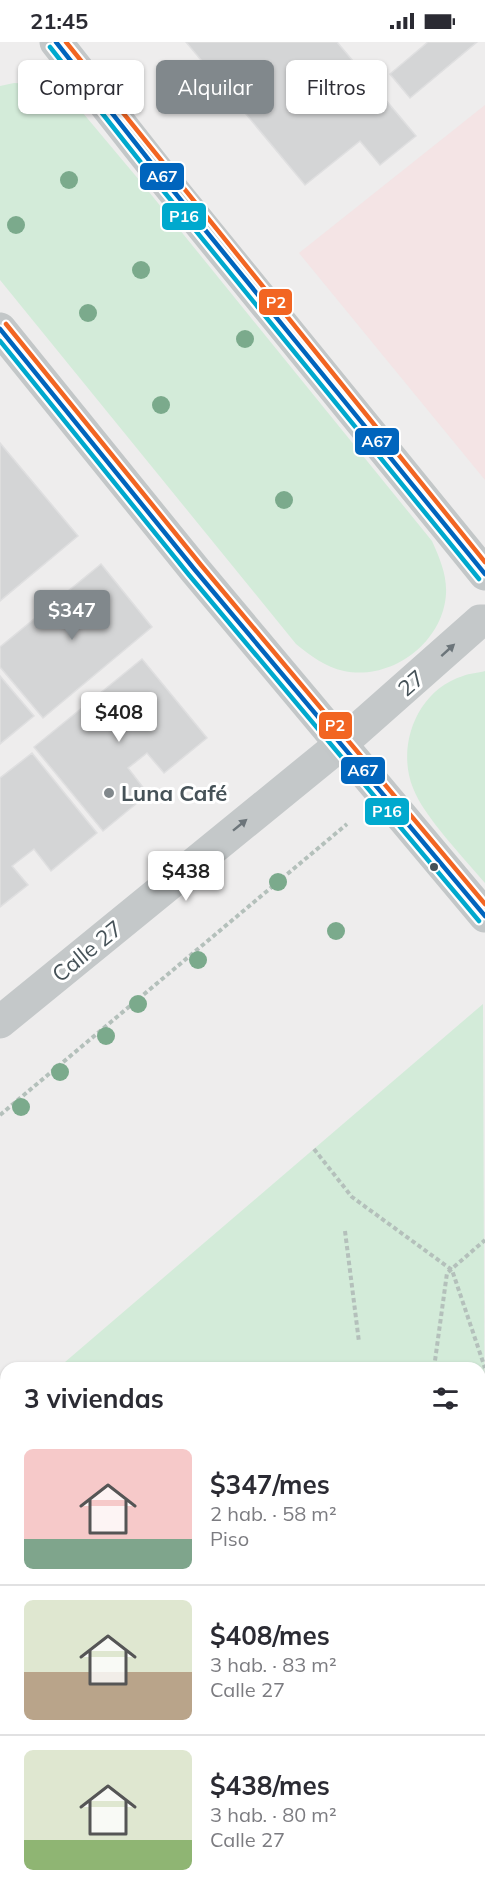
<!DOCTYPE html>
<html lang="es">
<head>
<meta charset="utf-8">
<style>
	:root { --surface:#fff; --page:#f2f2f3; --text:#2b2b33; --muted:#7c7c81; --line:#e1e1e2; --accent:#81888c }
	body { margin:0; font-family:Mulish,sans-serif; background:var(--page); color:var(--text); height:100vh; display:flex; flex-direction:column; font-size:22px; white-space:nowrap }
	* { box-sizing:border-box; margin:0 }
	p { font-size:20px; color:var(--muted) }
	.icon { flex:none; width:33px; height:33px; fill:none; stroke:currentColor; stroke-width:2; stroke-linecap:round; stroke-linejoin:round }
	.map { position:relative; flex:1; overflow:hidden }
	.side { position:absolute; left:0px; top:1320px; width:486px; height:536px; display:flex; flex-direction:column; background:var(--surface); border-radius:18px 18px 0 0; box-shadow:0 2px 4px #0004 }
	.side>* { flex:none }
	.guide { position:absolute; left:18px; top:18px; width:450px; height:54px; display:flex; gap:12px }
	.price { position:absolute; translate:-50% -51px; padding:0 14px; border-radius:6px; background:#fff; color:#222; font-size:20px; line-height:39px; filter:drop-shadow(0 2px 3px #0008) }
	.price::after { content:''; position:absolute; left:50%; top:36px; width:18px; height:14px; margin-left:-9px; background:inherit; clip-path:polygon(0 0,100% 0,50% 100%) }
	.price.active { background:var(--accent); color:#fff }
	ul { padding:0; list-style:none }
	li { display:flex; align-items:center; gap:18px; height:150px; padding:0 24px }
	li+li { border-top:2px solid var(--line) }
	li span { display:grid; place-items:center; flex:none; width:168px; height:120px; border-radius:9px; color:#555 }
	li>.icon { margin-inline-start:auto }
	span .icon { width:72px; height:72px; fill:#fffc; stroke-width:1 }
	li b { font-size:26px }
	h2 { display:flex; justify-content:space-between; align-items:center; height:72px; padding:0 24px; font-size:26px }
	.tag { padding:0 21px; border-radius:9px; background:var(--surface); box-shadow:0 2px 4px #0004; font-size:21px; line-height:54px }
	.tag.active { background:var(--accent); color:#fff }
	.status { display:flex; justify-content:space-between; align-items:center; height:42px; padding:0 30px; background:var(--surface); direction:ltr }
	.status svg { height:16px; fill:currentColor }
	.map>svg:first-child { display:block }
</style>
</head>
<body>
<div class="status"><b>21:45</b><svg viewBox="0 0 49 12"><path d="M0 12V9h3v3zM5 12V6h3v6zM10 12V3h3v9zM15 12V0h3v12zM26 1h20v11H26zM47 4h2v5h-2z"/></svg></div>
<div class="map">
<svg width="485" height="1855" viewBox="0 0 485 1855">
	<rect width="100%" height="100%" fill="#eeeded"/>
	<g fill="#f4e4e5">
		<path d="M485 63V438L299 211Z"/>
		<path d="M485 1653V1855H374L369 1850H480V1657Z"/>
		<path d="M138 1850H326L330 1855H131Z"/>
	</g>
	<g fill="#d3ebd9">
		<path d="M14 41 41 42 67 52 145 145 432 499C440 517 447 533 446 552 443 601 391 639 344 629 325 625 311 614 296 602L0 238V44Z"/>
		<path d="M485 629V841C464 816 424 775 413 746 396 704 417 648 463 634 470 631 478 631 485 629Z"/>
		<path d="M483 962 485 1510 480 1513V1326H58Z"/>
	</g>
	<g fill="#d4d5d6" stroke="#dfdfe0" stroke-width="1.5">
		<path d="M186 0H337L416 94 380 123 360 99 305 143Z"/>
		<path d="M428 0H477L410 56 390 32Z"/>
		<path d="M0 401 78 494 0 559Z"/>
		<path d="M101 522 152 585 43 676 0 625V605Z"/>
		<path d="M142 617 207 696 164 731 147 711 128 726 148 752 103 789 34 705Z"/>
		<path d="M0 634 34 674 0 702Z"/>
		<path d="M32 711 97 791 51 829 34 807 12 824 28 843 0 865V736Z"/>
		<path d="M5 1631 6 1733 0 1738V1636Z"/>
		<path d="M6 1742V1810L1 1815 0 1747Z"/>
		<path d="M485 1769V1855H422L417 1850H480V1773Z"/>
		<path d="M31 1850H69L62 1855H36Z"/>
	</g>
	<g fill="none" stroke-linecap="round" stroke-linejoin="round">
		<g stroke="#b4c0bb" stroke-width="4" stroke-dasharray="4.5 3" stroke-linecap="butt">
			<path d="M0 1073 347 782"/>
			<path d="M314 1107 352 1155 452 1228 485 1326"/>
			<path d="M345 1189 359 1300"/>
			<path d="M434 1326 447 1231 485 1198"/>
			<path d="M480 1359H485"/>
		</g>
		<g stroke="#c4c8c9" stroke-width="16">
			<path d="M480 1756 485 1752"/>
			<path d="M303 1850 304 1855"/>
			<path d="M356 1855 363 1850"/>
		</g>
		<g stroke="#c4c8c9" stroke-width="33">
			<path d="M0 980 341 702 480 579H485"/>
			<path d="M0 1458 6 1465"/>
			<path d="M325 1850 330 1855"/>
		</g>
		<g stroke="#c4c8c9" stroke-width="33">
			<path d="M480 1576 485 1572"/>
			<path d="M131 1855 138 1850"/>
		</g>
		<g stroke="#c3c7c8" stroke-width="33">
			<path d="M56 0 167 141 485 532"/>
			<path d="M0 287 195 528 485 874"/>
		</g>
		<g stroke="#fff" stroke-width="9">
			<g id="bus-1">
				<path d="M56 0 167 141 485 532"/>
				<path d="M0 287 195 528 485 874"/>
			</g>
		</g>
		<g stroke="#fff" stroke-width="9">
			<g id="bus-2">
				<path d="M50 5 161 146 479 537"/>
				<path d="M0 299 189 533 479 879"/>
			</g>
		</g>
		<g stroke="#fff" stroke-width="9">
			<g id="bus-3">
				<path d="M66 0 485 520"/>
				<path d="M6 282 201 523 485 862"/>
			</g>
		</g>
		<use href="#bus-1" stroke="#0065bd" stroke-width="4.5"/>
		<use href="#bus-2" stroke="#00a9ce" stroke-width="4.5"/>
		<use href="#bus-3" stroke="#f26522" stroke-width="4.5"/>
	</g>
	<g fill="#7baa8c">
		<circle cx="69" cy="138" r="9"/>
		<circle cx="16" cy="183" r="9"/>
		<circle cx="141" cy="228" r="9"/>
		<circle cx="88" cy="271" r="9"/>
		<circle cx="245" cy="297" r="9"/>
		<circle cx="161" cy="363" r="9"/>
		<circle cx="284" cy="458" r="9"/>
		<circle cx="278" cy="840" r="9"/>
		<circle cx="336" cy="889" r="9"/>
		<circle cx="198" cy="918" r="9"/>
		<circle cx="138" cy="962" r="9"/>
		<circle cx="106" cy="994" r="9"/>
		<circle cx="60" cy="1030" r="9"/>
		<circle cx="21" cy="1065" r="9"/>
	</g>
	<defs><path id="oneway-solid" d="M-6-.8H1V-3.2L6.5 0L1 3.2V.8H-6Z" transform="scale(1.5)"/></defs>
	<g fill="#6c757a">
		<use href="#oneway-solid" transform="translate(448 608) rotate(-42)"/>
		<use href="#oneway-solid" transform="translate(240 783) rotate(-39)"/>
	</g>
	<circle fill="#81888c" stroke="#fff" stroke-width="2" cx="109" cy="751" r="6"/>
	<circle fill="#465258" stroke="#fff" stroke-width="2" cx="434" cy="825" r="5"/>
	<g text-anchor="middle" dominant-baseline="central" stroke-width="6" stroke-linejoin="round" paint-order="stroke">
		<g font-size="22" fill="#465258" stroke="#fff">
			<text transform="translate(411 641) rotate(-41)">27</text>
			<text transform="translate(87 909) rotate(-39)">Calle 27</text>
		</g>
		<g font-size="22" font-weight="bold" fill="#465258" stroke="#fff" text-anchor="start">
			<text x="121" y="751">Luna Café</text>
		</g>
	</g>
	<g stroke="#fff" stroke-width="2">
		<rect x="139" y="120" width="46" height="29" rx="6" fill="#0065bd"/>
		<rect x="161" y="160" width="46" height="29" rx="6" fill="#00a9ce"/>
		<rect x="258" y="246" width="35" height="28" rx="6" fill="#f26522"/>
		<rect x="354" y="385" width="46" height="29" rx="6" fill="#0065bd"/>
		<rect x="318" y="669" width="35" height="29" rx="6" fill="#f26522"/>
		<rect x="340" y="714" width="46" height="29" rx="6" fill="#0065bd"/>
		<rect x="364" y="755" width="46" height="29" rx="6" fill="#00a9ce"/>
	</g>
	<g font-size="16" text-anchor="middle" font-weight="bold" fill="#fff">
		<text x="162" y="140">A67</text>
		<text x="184" y="180">P16</text>
		<text x="276" y="266">P2</text>
		<text x="377" y="405">A67</text>
		<text x="335" y="689">P2</text>
		<text x="363" y="734">A67</text>
		<text x="387" y="775">P16</text>
	</g>
</svg>
<b class="price active" style="left:72px;top:599px">$347</b>
<b class="price" style="left:119px;top:701px">$408</b>
<b class="price" style="left:186px;top:860px">$438</b>
<div class="guide">
<a class="tag">Comprar</a>
<a class="tag active">Alquilar</a>
<a class="tag">Filtros</a>
</div>
<section class="side">
<h2>3 viviendas<svg class="icon" aria-label="filters" viewBox="0 0 24 24"><path d="M4 7h16M4 17h16"/><circle cx="9" cy="7" r="2"/><circle cx="15" cy="17" r="2"/></svg></h2>
<ul>
<li><span style="background:linear-gradient(#f6c9c9 75%,#7fa58c 0)"><svg class="icon" aria-label="home" viewBox="0 0 24 24"><path d="M3 11l9-7 9 7M6 9v11h12V9"/></svg></span><div><b>$347/mes</b><p>2 hab. · 58 m²</p><p>Piso</p></div></li>
<li><span style="background:linear-gradient(#dfe7d0 60%,#b9a48a 0)"><svg class="icon" aria-label="home" viewBox="0 0 24 24"><path d="M3 11l9-7 9 7M6 9v11h12V9"/></svg></span><div><b>$408/mes</b><p>3 hab. · 83 m²</p><p>Calle 27</p></div></li>
<li><span style="background:linear-gradient(#dfe7d0 75%,#8fb573 0)"><svg class="icon" aria-label="home" viewBox="0 0 24 24"><path d="M3 11l9-7 9 7M6 9v11h12V9"/></svg></span><div><b>$438/mes</b><p>3 hab. · 80 m²</p><p>Calle 27</p></div></li>
</ul>
</section>
</div>
</body>
</html>
